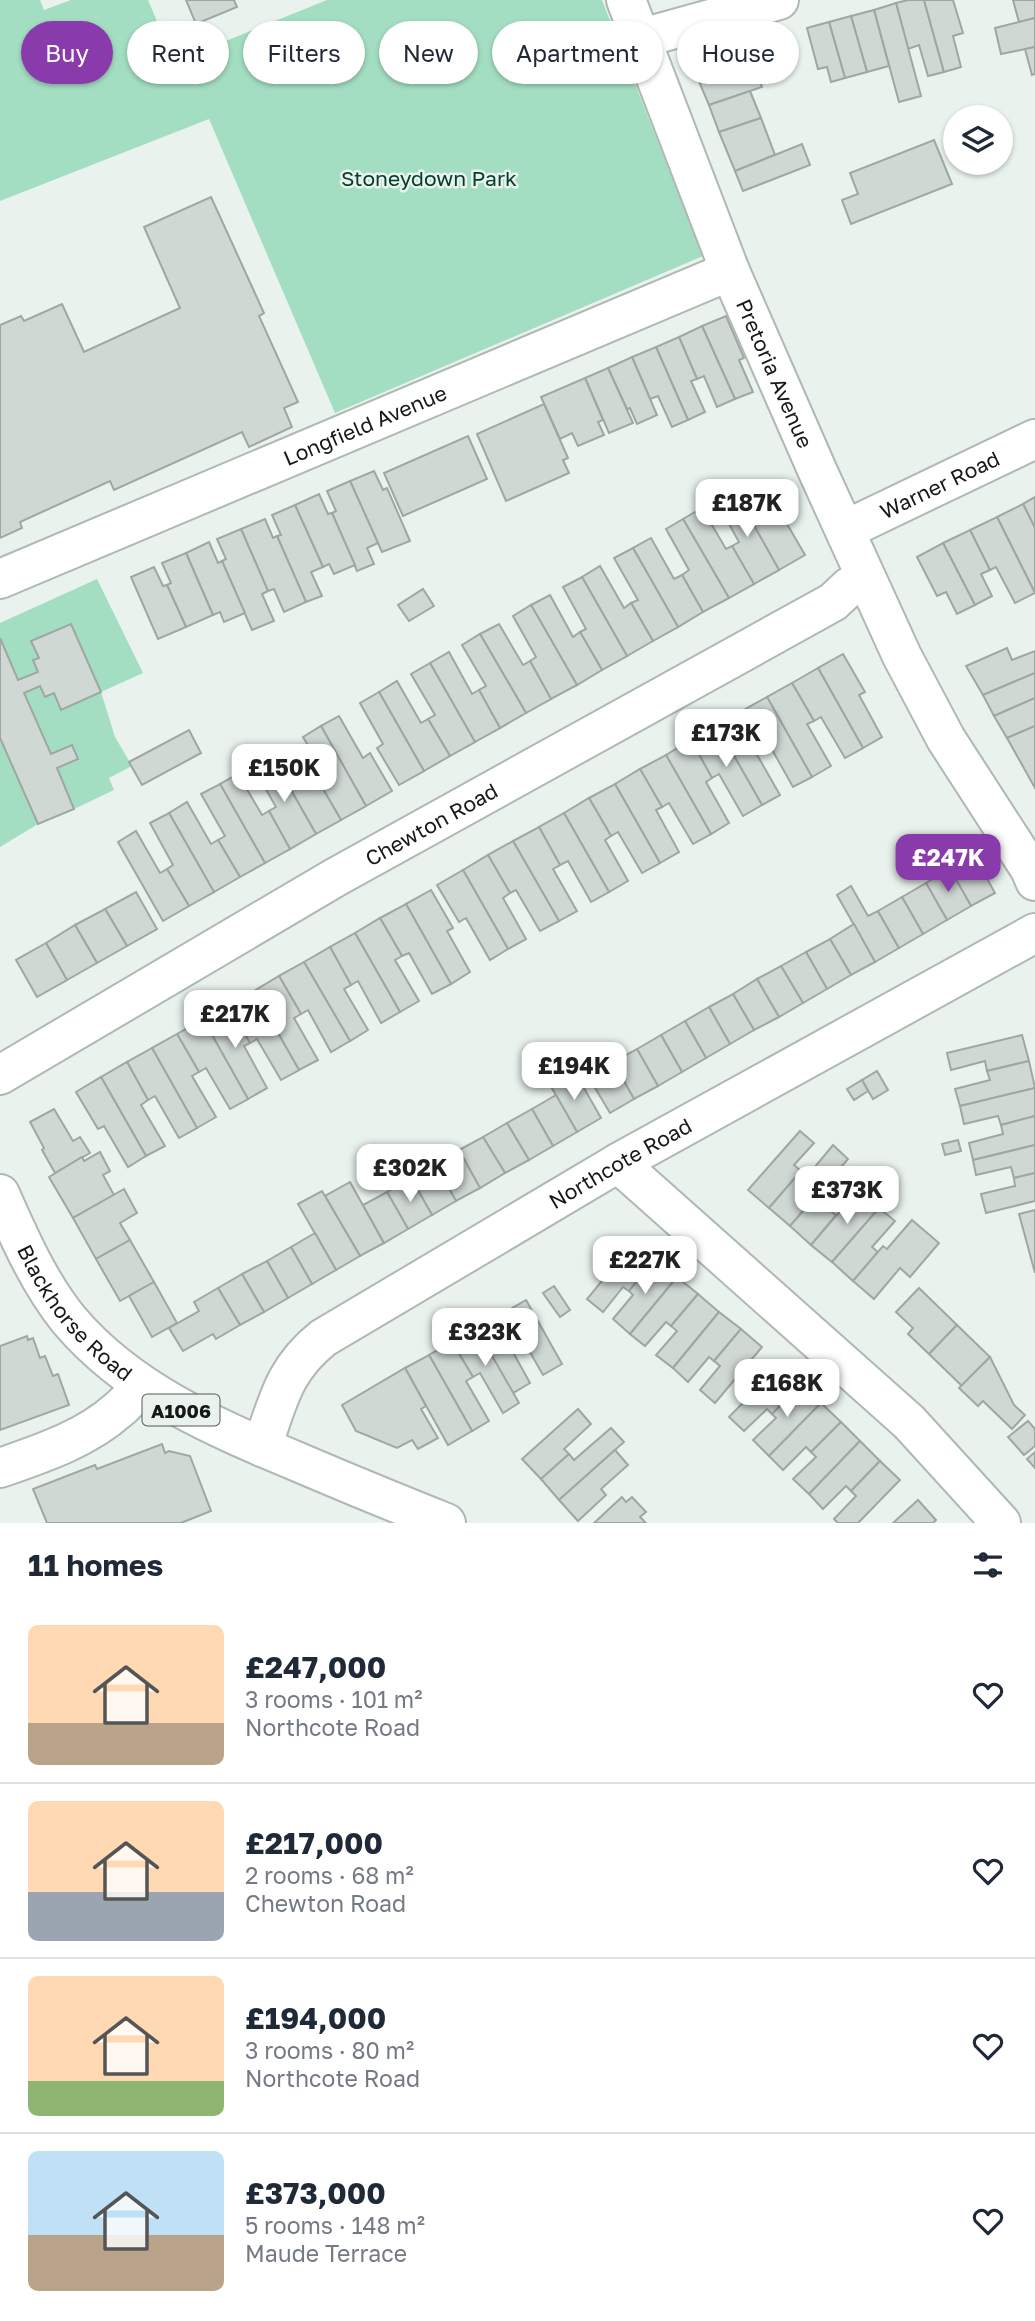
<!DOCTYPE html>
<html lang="en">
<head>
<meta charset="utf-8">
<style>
	:root { --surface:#fff; --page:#f6f6f7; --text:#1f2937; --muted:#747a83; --line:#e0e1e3; --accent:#893aab }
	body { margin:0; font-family:"Golos Text",sans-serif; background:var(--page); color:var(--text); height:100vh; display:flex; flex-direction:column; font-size:26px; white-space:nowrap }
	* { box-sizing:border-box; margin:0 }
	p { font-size:23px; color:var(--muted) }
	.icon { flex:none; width:38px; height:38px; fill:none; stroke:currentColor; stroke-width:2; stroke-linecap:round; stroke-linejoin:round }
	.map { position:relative; height:1523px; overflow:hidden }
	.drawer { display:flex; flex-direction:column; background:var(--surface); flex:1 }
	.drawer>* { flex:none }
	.guide { position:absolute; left:21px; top:21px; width:994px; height:63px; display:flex; gap:14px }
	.buttons { position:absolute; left:943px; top:105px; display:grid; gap:14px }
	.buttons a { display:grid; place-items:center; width:70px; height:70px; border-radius:50%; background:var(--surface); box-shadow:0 2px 5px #0004; font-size:35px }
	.price { position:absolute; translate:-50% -60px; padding:0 16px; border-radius:14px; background:#fff; color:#222; font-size:23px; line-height:46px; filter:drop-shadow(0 2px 4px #0008) }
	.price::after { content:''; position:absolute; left:50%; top:42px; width:21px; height:16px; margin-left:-10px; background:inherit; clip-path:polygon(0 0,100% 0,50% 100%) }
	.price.active { background:var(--accent); color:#fff }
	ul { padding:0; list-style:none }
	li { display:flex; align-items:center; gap:21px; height:175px; padding:0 28px }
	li+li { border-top:2px solid var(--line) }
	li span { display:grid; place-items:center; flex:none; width:196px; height:140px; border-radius:10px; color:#555 }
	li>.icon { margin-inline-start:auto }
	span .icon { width:84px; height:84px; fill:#fffc; stroke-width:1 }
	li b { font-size:30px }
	h2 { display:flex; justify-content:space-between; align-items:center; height:84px; padding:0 28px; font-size:30px }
	.tag { padding:0 24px; border-radius:32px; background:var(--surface); box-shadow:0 2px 5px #0004; font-size:24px; line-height:63px }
	.tag.active { background:var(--accent); color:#fff }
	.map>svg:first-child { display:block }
</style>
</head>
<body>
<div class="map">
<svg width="1035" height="1523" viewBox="0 0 1035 1523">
	<rect width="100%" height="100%" fill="#e9f2ed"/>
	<g fill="#a3dec2">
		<path d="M0 0H40L44 10 71 0H148L174 62 327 0H602L703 256 335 413 209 119 0 201Z"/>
		<path d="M97 579 143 673 101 692 115 737 132 766 109 778 114 790 74 809 57 768 78 759 72 746 51 754 24 693 40 686 54 693 61 709 101 692 71 624 31 641 39 658 33 661 38 672 18 680 0 638V623Z"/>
		<path d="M0 738 38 824 0 847Z"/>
	</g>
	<g fill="#d0d8d4" stroke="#9fa7a3" stroke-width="2">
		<path d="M186 0H234L237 7 196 24Z"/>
		<path d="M908 0H924L944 72 928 76 919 45 908 49 896 3Z"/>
		<path d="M924 0H953L963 33 953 36 961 67 944 72Z"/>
		<path d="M1013 0H1035V18L1019 22Z"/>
		<path d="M896 3 921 96 899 102 874 10Z"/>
		<path d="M874 10 889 66 867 72 851 16Z"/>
		<path d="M851 16 867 72 845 78 829 22Z"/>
		<path d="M1035 18V47L1001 54 995 28Z"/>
		<path d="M829 22 845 78 831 82 827 67 818 69 807 28Z"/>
		<path d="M748 31 751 36 763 32 769 47 737 58 739 64 698 79 688 52Z"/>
		<path d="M1035 47V74L1032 75 1025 49Z"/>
		<path d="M751 60 762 87 709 105 698 79Z"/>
		<path d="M750 91 761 118 719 132 709 105Z"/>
		<path d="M761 118 775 155 735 171 719 132Z"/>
		<path d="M934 140 952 184 851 224 842 200 858 194 850 173Z"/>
		<path d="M802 144 810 165 743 191 735 171Z"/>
		<path d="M211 197 264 313 259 316 298 402 284 408 292 427 249 447 242 432 114 490 110 481 20 522 22 528 0 538V325L21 316 24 321 62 304 84 352 180 308 144 227Z"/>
		<path d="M726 316 744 358 739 360 753 392 735 399 702 326Z"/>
		<path d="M702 326 735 399 717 407 704 376 697 379 679 337Z"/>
		<path d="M679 337 697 379 691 381 705 412 688 420 656 347Z"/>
		<path d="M656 347 688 420 672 427 658 396 650 399 632 357Z"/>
		<path d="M632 357 657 415 637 424 630 408 627 409 608 368Z"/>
		<path d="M608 368 633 423 609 433 585 378Z"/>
		<path d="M585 378 603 420 598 422 604 435 578 446 572 433 560 439 541 397Z"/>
		<path d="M544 404 568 458 563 460 569 473 506 501 477 434Z"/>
		<path d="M468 436 487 479 403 516 384 473Z"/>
		<path d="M374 471 383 490 387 488 410 541 382 552 350 481Z"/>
		<path d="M752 480 776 521 783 517 805 555 779 570 734 490Z"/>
		<path d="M350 481 378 543 367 548 374 564 357 571 332 513 336 511 327 491Z"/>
		<path d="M734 490 779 570 754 584 732 546 739 542 716 500Z"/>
		<path d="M319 494 328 514 332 513 355 565 334 574 329 564 323 567 295 505Z"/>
		<path d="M1035 497V528L1023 504Z"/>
		<path d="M1023 504 1035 528V593L997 517Z"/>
		<path d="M295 505 323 567 311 572 322 596 306 602 277 536 281 535 272 515Z"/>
		<path d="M702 508 726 549 732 546 754 584 729 598 683 519Z"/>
		<path d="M997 517 1035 593 1015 603 996 567 990 570 970 530Z"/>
		<path d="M265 519 273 538 277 536 306 602 284 612 274 589 268 591 241 529Z"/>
		<path d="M683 519 729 598 703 612 682 575 689 570 666 529Z"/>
		<path d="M241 529 268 591 262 594 274 621 252 630 222 561 226 559 217 539Z"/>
		<path d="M970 530 990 570 981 574 992 596 975 605 943 543Z"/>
		<path d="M651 538 674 579 682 575 703 612 678 627 633 548Z"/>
		<path d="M209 542 218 563 222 561 245 613 224 622 220 612 213 615 186 553Z"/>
		<path d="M943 543 975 605 957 614 946 592 937 596 917 557Z"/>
		<path d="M633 548 678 627 653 641 631 603 638 600 614 558Z"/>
		<path d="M186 553 213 615 186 627 167 585 171 583 162 563Z"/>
		<path d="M600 566 624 608 631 603 653 641 627 656 582 577Z"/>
		<path d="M154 567 163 586 167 585 186 627 158 639 131 577Z"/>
		<path d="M582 577 627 656 602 670 580 632 586 629 563 587Z"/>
		<path d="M423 589 434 606 409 621 398 605Z"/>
		<path d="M550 595 573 637 580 632 602 670 577 685 531 605Z"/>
		<path d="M531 605 577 685 551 699 530 661 536 657 513 616Z"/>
		<path d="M71 624 101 692 61 710 54 693 45 697 40 686 24 693 51 754 72 745 78 759 57 768 74 809 38 824 0 738V638L18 680 38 672 33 660 39 658 31 641Z"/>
		<path d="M499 624 523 665 530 661 551 699 526 713 480 634Z"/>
		<path d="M480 634 526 713 500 728 479 690 486 686 462 645Z"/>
		<path d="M1007 648 1012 660 1035 651V673L983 695 966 666Z"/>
		<path d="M449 652 472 694 479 690 500 728 475 742 430 663Z"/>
		<path d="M843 654 865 692 859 695 882 737 863 748 818 668Z"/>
		<path d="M430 663 475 742 450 756 428 719 435 715 411 674Z"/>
		<path d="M818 668 863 748 845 758 821 717 814 721 792 683Z"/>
		<path d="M1035 673V698L994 716 983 695Z"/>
		<path d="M397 681 421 723 428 719 450 756 424 771 379 692Z"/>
		<path d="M792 683 814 721 807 724 831 766 812 777 767 697Z"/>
		<path d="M379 692 424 771 399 785 377 748 383 744 360 703Z"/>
		<path d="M767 697 812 777 793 787 770 746 763 749 742 711Z"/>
		<path d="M1035 698V726L1007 738 994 716Z"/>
		<path d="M742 711 763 749 756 753 780 795 762 805 717 726Z"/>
		<path d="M339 716 363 758 370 753 392 791 366 806 321 726Z"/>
		<path d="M321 726 366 806 341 820 319 782 327 778 303 737Z"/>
		<path d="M717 726 762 805 743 816 719 774 712 778 691 740Z"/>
		<path d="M1035 726V788L1007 738Z"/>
		<path d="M189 730 201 753 142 785 129 762Z"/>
		<path d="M691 740 712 778 706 782 729 823 711 834 666 755Z"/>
		<path d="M289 745 313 786 319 782 341 820 316 834 271 755Z"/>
		<path d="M271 755 316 834 290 849 269 811 276 807 252 765Z"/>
		<path d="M666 755 711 834 693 844 669 803 662 807 640 769Z"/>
		<path d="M640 769 662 807 656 810 679 852 660 863 615 784Z"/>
		<path d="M238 774 262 815 269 811 290 849 265 863 220 784Z"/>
		<path d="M220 784 265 863 240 877 218 840 225 836 201 794Z"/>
		<path d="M615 784 660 863 642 873 618 832 611 836 589 798Z"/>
		<path d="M589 798 611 836 605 840 628 881 609 892 564 813Z"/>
		<path d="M187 802 211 844 218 840 240 877 214 892 169 813Z"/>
		<path d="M169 813 214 892 189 906 167 869 173 865 150 823Z"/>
		<path d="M564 813 609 892 591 902 568 861 560 865 539 827Z"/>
		<path d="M539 827 560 865 553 869 577 911 559 921 513 841Z"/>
		<path d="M136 831 160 873 167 869 189 906 163 921 118 842Z"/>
		<path d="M513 841 559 921 540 931 516 890 510 893 488 855Z"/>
		<path d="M488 855 510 893 503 898 526 939 508 949 463 870Z"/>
		<path d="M974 855 995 893 971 906 950 869Z"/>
		<path d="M950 869 971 906 947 920 926 883Z"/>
		<path d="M463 870 508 949 490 960 466 918 459 922 437 885Z"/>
		<path d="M926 883 947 920 923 934 902 897Z"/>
		<path d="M851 886 868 916 878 911 899 948 875 962 837 895Z"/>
		<path d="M431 890 453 928 447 931 470 972 451 984 406 904Z"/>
		<path d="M136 892 157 929 127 946 105 909Z"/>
		<path d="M902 897 923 934 899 948 878 911Z"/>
		<path d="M406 904 451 984 432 994 409 953 402 956 380 918Z"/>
		<path d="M105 909 127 946 97 963 75 925Z"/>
		<path d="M380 918 402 956 395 960 419 1001 400 1012 355 933Z"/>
		<path d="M854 924 875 962 851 975 830 939Z"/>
		<path d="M75 925 97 963 67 980 46 943Z"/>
		<path d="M355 933 400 1012 381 1023 358 981 351 985 330 947Z"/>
		<path d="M830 939 851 975 827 989 806 952Z"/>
		<path d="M46 943 67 980 37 997 16 960Z"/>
		<path d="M330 947 351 985 344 989 368 1030 350 1041 304 962Z"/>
		<path d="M806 952 827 989 803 1003 781 966Z"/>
		<path d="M304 962 350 1041 331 1052 308 1010 301 1014 279 976Z"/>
		<path d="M781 966 803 1003 779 1017 757 979Z"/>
		<path d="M279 976 301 1014 294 1018 318 1060 299 1070 254 991Z"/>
		<path d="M757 979 779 1017 754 1030 733 994Z"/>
		<path d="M254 991 299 1070 281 1080 257 1039 250 1043 228 1005Z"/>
		<path d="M733 994 754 1030 730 1044 709 1007Z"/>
		<path d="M228 1005 250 1043 244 1046 267 1088 248 1099 203 1019Z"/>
		<path d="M709 1007 730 1044 706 1058 685 1021Z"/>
		<path d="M203 1019 248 1099 230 1109 206 1068 199 1072 177 1034Z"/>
		<path d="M685 1021 706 1058 682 1072 661 1035Z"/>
		<path d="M177 1034 199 1072 192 1076 216 1117 197 1128 152 1048Z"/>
		<path d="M661 1035 682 1072 658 1086 637 1049Z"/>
		<path d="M1022 1035 1029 1061 987 1071 985 1061 951 1070 947 1053Z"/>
		<path d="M152 1048 197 1128 179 1138 155 1096 148 1100 127 1062Z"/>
		<path d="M637 1049 658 1086 634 1099 613 1062Z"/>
		<path d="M1029 1061 1035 1088 960 1106 955 1089 990 1080 987 1071Z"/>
		<path d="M127 1062 148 1100 141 1105 165 1146 146 1156 101 1077Z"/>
		<path d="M613 1062 634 1099 610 1113 588 1076Z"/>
		<path d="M560 1071 569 1087 580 1081 601 1118 577 1132 546 1078Z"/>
		<path d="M877 1071 888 1090 873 1099 862 1080Z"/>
		<path d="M101 1077 146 1156 128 1167 104 1126 98 1129 76 1092Z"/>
		<path d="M862 1080 868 1091 854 1100 847 1089Z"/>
		<path d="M1035 1088V1116L1001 1125 998 1116 964 1124 960 1106Z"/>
		<path d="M556 1095 577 1132 553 1146 532 1109Z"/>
		<path d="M54 1109 73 1141 80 1137 90 1153 55 1173 42 1150 44 1148 30 1122Z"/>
		<path d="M532 1109 553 1146 529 1160 507 1123Z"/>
		<path d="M1035 1116V1145L973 1160 969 1143 1003 1134 1001 1125Z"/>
		<path d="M507 1123 529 1160 505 1173 483 1137Z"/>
		<path d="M800 1131 814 1143 794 1165 801 1171 769 1208 748 1190Z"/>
		<path d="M483 1137 505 1173 480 1188 459 1150Z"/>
		<path d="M958 1140 961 1151 945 1155 942 1144Z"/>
		<path d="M833 1145 848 1159 790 1226 769 1208 794 1179 800 1185Z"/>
		<path d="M1035 1145V1173L1014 1178 1011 1167 976 1175 973 1160Z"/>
		<path d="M459 1150 480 1188 456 1201 435 1164Z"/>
		<path d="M100 1152 110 1171 103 1175 114 1195 73 1218 49 1177 82 1157 84 1161Z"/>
		<path d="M435 1164 456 1201 432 1215 411 1178Z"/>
		<path d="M842 1166 857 1180 830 1211 836 1215 811 1245 790 1226Z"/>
		<path d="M1035 1173V1201L986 1213 981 1194 1015 1186 1014 1178Z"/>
		<path d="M411 1178 432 1215 408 1229 387 1192Z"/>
		<path d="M350 1182 384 1243 360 1256 325 1196Z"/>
		<path d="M869 1188 885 1202 832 1262 811 1245 841 1210 846 1214Z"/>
		<path d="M124 1189 137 1213 120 1223 130 1240 96 1259 73 1218Z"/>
		<path d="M322 1191 360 1256 336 1270 298 1204Z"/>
		<path d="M387 1192 408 1229 384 1243 363 1205Z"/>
		<path d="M879 1208 895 1221 872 1247 878 1252 853 1281 832 1262Z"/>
		<path d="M1035 1210V1273L1019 1214Z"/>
		<path d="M912 1220 939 1243 910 1277 900 1268 874 1299 853 1281 883 1246 887 1249Z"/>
		<path d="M315 1233 336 1270 312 1284 291 1247Z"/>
		<path d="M130 1240 154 1282 120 1301 96 1259Z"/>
		<path d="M634 1242 655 1259 629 1291 623 1287 603 1312 587 1299Z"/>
		<path d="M291 1247 312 1284 288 1298 267 1261Z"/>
		<path d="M655 1259 677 1277 630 1334 613 1319 633 1295 629 1291Z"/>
		<path d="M267 1261 288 1298 264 1312 242 1274Z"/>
		<path d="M242 1274 264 1312 240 1325 218 1288Z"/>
		<path d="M677 1277 698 1294 671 1326 666 1322 645 1346 630 1334Z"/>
		<path d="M154 1282 177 1323 152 1337 129 1296Z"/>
		<path d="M554 1286 570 1310 560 1317 543 1293Z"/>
		<path d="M218 1288 240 1325 216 1339 213 1334 183 1351 169 1328 199 1311 194 1302Z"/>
		<path d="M919 1288 957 1325 929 1354 908 1334 913 1328 896 1312Z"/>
		<path d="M698 1294 719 1312 673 1368 656 1355 677 1331 671 1326Z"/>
		<path d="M526 1300 562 1364 543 1375 527 1347 520 1350 500 1315Z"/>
		<path d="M719 1312 741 1329 714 1361 709 1357 688 1382 673 1368Z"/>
		<path d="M500 1315 520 1350 514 1354 530 1383 513 1393 476 1328Z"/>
		<path d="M957 1325 990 1357 962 1386 929 1354Z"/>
		<path d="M476 1328 519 1403 503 1413 480 1373 473 1377 452 1342Z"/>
		<path d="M741 1329 762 1347 715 1403 700 1390 720 1366 714 1361Z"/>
		<path d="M27 1336 28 1340 33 1338 40 1358 45 1356 53 1376 58 1374 69 1405 0 1430V1346Z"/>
		<path d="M452 1342 473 1377 466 1381 489 1421 472 1431 429 1355Z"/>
		<path d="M429 1355 472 1431 448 1445 405 1368Z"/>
		<path d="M990 1357 1014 1405 1025 1415 1012 1429 983 1401 978 1406 959 1388Z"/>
		<path d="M781 1364 801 1384 772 1414 767 1409 744 1431 729 1417Z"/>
		<path d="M405 1368 426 1406 421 1409 438 1438 418 1449 412 1440 397 1448 356 1431 342 1405Z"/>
		<path d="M801 1384 821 1403 769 1456 753 1440 776 1418 772 1414Z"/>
		<path d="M821 1403 841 1422 811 1452 806 1447 783 1470 769 1456Z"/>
		<path d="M578 1409 591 1424 564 1449 569 1454 541 1479 522 1459Z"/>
		<path d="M1028 1421 1035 1429V1446L1024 1455 1008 1437Z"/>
		<path d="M841 1422 860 1441 809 1494 793 1479 816 1457 811 1452Z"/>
		<path d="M611 1428 624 1442 559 1500 541 1479 569 1454 574 1460Z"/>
		<path d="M860 1441 880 1461 851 1491 846 1486 823 1509 809 1494Z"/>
		<path d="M162 1444 165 1453 169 1451 190 1456 211 1511 181 1523H47L33 1489 95 1465 97 1469Z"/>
		<path d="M615 1450 628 1465 601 1489 606 1495 578 1521 559 1500Z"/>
		<path d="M1035 1452V1468L1027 1459Z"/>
		<path d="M880 1461 900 1480 858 1523H838L834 1519 856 1496 851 1491Z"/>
		<path d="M622 1497 626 1502 632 1497 646 1512 640 1517 646 1523H594Z"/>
		<path d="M918 1500 936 1520 933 1523H893Z"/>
	</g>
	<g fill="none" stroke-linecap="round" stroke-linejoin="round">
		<g stroke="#b0b8b4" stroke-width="42">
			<g id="minor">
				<path id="s1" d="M626 0 730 271 818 472 902 656 946 739 1030 869 1035 881"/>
				<path d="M642 38 779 0"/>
				<path id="s2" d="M845 530 1035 439"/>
				<path id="s3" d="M0 579 730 271"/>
				<path id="s4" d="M0 1075 336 877 833 602 849 587 866 579"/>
				<path d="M618 1163 909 1422 1001 1523"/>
				<path id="s5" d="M262 1447C278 1402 283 1370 323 1338L618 1163 1035 933"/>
				<path d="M0 1468C40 1454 86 1439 118 1410 127 1403 134 1394 141 1386"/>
			</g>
		</g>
		<g stroke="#b0b8b4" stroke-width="42">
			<g id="major">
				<path id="s6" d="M0 1194C19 1237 39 1283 69 1320 129 1391 214 1427 298 1462 347 1483 396 1503 446 1523"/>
			</g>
		</g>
		<use href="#minor" stroke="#fff" stroke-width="38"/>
		<use href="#major" stroke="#fff" stroke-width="38"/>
	</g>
	<g text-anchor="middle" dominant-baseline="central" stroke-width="5" stroke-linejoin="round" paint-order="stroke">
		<rect fill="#e9f2ed" stroke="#555956" stroke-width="2" x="142.5" y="1394.5" width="77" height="31" rx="5"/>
		<g font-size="19" font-weight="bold" fill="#151816">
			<text x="181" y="1410">A1006</text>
		</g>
		<g font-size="21" fill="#03402b" stroke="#e9f2ed">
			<text x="429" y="178">Stoneydown Park</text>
		</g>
		<g font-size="21" fill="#151816" stroke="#e9f2ed">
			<text stroke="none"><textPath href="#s1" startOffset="402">Pretoria Avenue</textPath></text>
			<text stroke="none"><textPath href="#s3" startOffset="396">Longfield Avenue</textPath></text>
			<text stroke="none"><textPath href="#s2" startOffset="105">Warner Road</textPath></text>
			<text stroke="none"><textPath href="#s4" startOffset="499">Chewton Road</textPath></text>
			<text stroke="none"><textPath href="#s5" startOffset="472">Northcote Road</textPath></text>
			<text stroke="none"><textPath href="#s6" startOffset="142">Blackhorse Road</textPath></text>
		</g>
	</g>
</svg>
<div class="buttons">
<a><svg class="icon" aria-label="layers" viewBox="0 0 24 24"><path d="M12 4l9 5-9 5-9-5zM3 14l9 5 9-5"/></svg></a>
</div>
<b class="price" style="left:747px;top:539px">£187K</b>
<b class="price" style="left:726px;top:769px">£173K</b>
<b class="price" style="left:284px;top:804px">£150K</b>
<b class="price active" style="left:948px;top:894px">£247K</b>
<b class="price" style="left:235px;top:1050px">£217K</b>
<b class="price" style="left:574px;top:1102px">£194K</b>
<b class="price" style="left:410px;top:1204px">£302K</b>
<b class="price" style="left:847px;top:1226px">£373K</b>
<b class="price" style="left:645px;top:1296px">£227K</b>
<b class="price" style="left:485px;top:1368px">£323K</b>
<b class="price" style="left:787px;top:1419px">£168K</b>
<div class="guide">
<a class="tag active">Buy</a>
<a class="tag">Rent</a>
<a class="tag">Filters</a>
<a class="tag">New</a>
<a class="tag">Apartment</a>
<a class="tag">House</a>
</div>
</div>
<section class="drawer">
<h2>11 homes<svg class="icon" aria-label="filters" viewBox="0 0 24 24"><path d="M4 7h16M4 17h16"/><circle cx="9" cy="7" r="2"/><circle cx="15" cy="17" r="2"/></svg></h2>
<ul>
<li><span style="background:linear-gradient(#ffd9b3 70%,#b9a48a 0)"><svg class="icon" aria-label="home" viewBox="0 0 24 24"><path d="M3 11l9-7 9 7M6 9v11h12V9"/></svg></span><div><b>£247,000</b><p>3 rooms · 101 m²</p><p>Northcote Road</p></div><svg class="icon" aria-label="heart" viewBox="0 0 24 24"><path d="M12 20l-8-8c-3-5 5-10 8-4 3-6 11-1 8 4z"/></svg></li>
<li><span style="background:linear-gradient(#ffd9b3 65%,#9aa5b1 0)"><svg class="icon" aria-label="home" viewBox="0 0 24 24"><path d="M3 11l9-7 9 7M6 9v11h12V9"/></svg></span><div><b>£217,000</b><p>2 rooms · 68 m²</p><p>Chewton Road</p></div><svg class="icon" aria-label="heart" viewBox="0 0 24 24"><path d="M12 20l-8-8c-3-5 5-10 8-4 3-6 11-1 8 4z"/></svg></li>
<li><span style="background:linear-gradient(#ffd9b3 75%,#8fb573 0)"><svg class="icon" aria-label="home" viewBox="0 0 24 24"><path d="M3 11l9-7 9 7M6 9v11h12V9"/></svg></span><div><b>£194,000</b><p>3 rooms · 80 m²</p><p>Northcote Road</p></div><svg class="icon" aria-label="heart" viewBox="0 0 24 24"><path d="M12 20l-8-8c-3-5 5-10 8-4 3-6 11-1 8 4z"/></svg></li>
<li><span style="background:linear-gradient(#bfe0f5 60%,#b9a48a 0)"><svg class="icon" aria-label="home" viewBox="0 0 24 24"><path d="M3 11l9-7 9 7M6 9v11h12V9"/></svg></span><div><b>£373,000</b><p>5 rooms · 148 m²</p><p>Maude Terrace</p></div><svg class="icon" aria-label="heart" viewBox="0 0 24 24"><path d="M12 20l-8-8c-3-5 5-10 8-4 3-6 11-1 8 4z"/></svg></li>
</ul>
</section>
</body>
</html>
